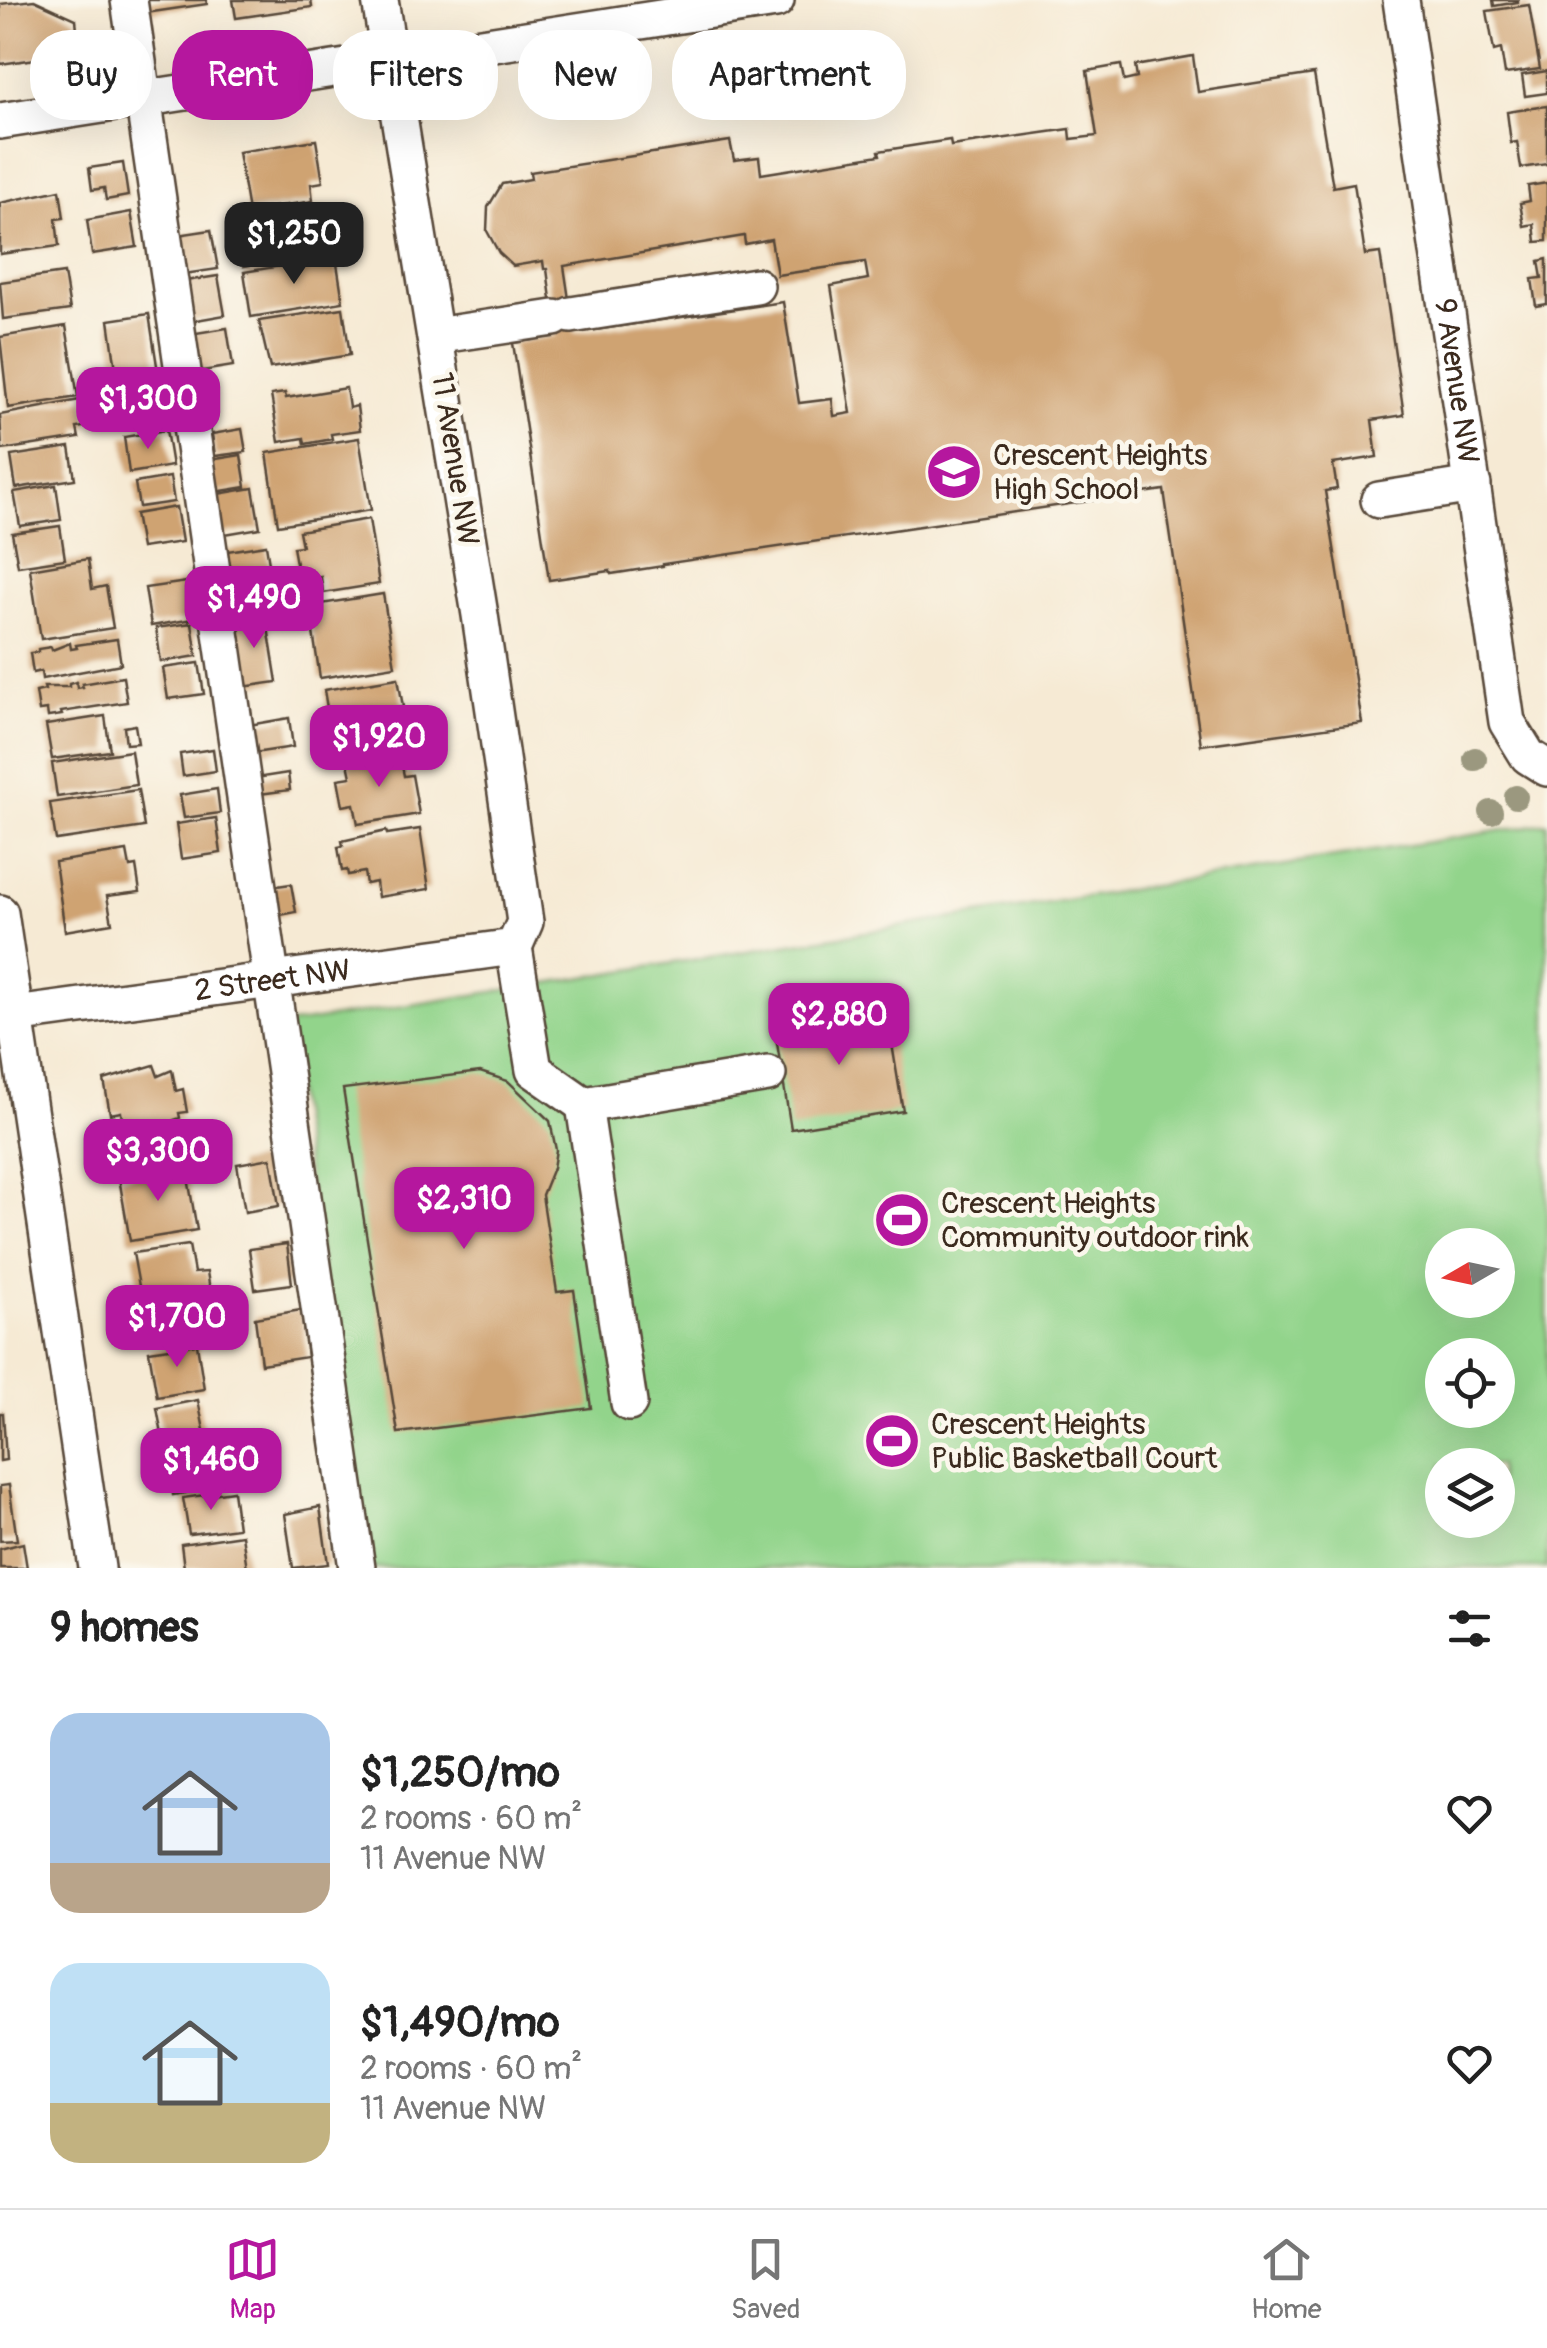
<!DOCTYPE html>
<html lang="en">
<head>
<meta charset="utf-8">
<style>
	:root { --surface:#fff; --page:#f2f2f2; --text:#222; --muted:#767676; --line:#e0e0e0; --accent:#b5179e }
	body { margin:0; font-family:Pangolin,sans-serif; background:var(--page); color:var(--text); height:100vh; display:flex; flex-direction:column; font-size:38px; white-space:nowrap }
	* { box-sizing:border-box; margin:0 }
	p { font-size:32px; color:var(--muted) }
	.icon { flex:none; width:55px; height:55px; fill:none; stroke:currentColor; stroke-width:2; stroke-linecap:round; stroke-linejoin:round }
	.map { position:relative; height:1568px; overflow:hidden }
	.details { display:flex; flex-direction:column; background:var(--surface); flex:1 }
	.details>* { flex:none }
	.guide { position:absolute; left:30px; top:30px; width:1000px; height:90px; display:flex; gap:20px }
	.needle { width:65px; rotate:261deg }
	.controls { position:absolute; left:1425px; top:1228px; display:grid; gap:20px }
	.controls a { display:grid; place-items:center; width:90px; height:90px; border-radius:50%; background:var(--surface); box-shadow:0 10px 40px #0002; font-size:50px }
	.price { position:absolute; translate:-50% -85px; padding:0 22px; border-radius:20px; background:var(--accent); color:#fff; font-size:32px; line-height:65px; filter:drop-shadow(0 2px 5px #0008) }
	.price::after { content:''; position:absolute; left:50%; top:60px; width:30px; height:22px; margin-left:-15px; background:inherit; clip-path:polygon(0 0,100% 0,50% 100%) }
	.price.selected { background:#222; color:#fff }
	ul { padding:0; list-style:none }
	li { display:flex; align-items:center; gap:30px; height:250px; padding:0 50px }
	li span { display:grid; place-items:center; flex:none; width:280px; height:200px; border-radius:30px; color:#555 }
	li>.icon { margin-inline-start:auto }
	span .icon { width:120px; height:120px; fill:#fffc; stroke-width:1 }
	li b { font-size:42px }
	h2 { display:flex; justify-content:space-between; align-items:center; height:120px; padding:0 50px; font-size:42px }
	.tag { padding:0 35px; border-radius:40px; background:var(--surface); box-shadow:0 10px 40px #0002; font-size:35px; line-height:90px }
	.tag.selected { background:var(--accent); color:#fff }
	.dock { display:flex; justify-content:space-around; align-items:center; height:140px; border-top:2px solid var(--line); background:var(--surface); font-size:28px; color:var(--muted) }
	.dock a { display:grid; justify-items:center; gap:5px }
	.dock .selected { color:var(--accent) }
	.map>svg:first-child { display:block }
</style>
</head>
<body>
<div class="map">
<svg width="1547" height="1568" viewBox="0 0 1547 1568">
	<rect width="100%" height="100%" fill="#fbf7ec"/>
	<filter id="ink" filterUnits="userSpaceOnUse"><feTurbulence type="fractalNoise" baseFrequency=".01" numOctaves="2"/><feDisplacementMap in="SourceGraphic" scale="20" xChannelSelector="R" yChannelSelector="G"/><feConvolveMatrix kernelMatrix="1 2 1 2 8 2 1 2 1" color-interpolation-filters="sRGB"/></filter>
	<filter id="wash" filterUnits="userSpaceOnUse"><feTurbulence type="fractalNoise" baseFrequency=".0048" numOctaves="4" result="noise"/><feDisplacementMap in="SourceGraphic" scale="40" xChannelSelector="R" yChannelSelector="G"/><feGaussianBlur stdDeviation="2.25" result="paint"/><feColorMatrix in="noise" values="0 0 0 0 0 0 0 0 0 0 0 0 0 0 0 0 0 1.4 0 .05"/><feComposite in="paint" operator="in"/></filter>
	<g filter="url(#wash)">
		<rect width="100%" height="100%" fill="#f6ead4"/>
		<path fill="#92d48b" stroke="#667f54" stroke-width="2.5" fill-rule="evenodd" d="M1547 823V1568H366L285 1025ZM1442 1245H1498V1300H1442ZM1442 1355H1498V1410H1442ZM1442 1465H1498V1520H1442Z"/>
		<g id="blocks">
			<g fill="#cfa372" fill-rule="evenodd">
				<path d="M34 0 76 19 79 53 0 64V4Z"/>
				<path d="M137 0H206L207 4 139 14Z"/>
				<path d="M233 0H311L312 7 236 18Z"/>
				<path d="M1493 0H1518V2L1494 6Z"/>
				<path d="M1529 5 1540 69 1505 74 1501 49 1494 51 1487 11Z"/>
				<path d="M1193 56 1198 92 1314 74 1333 187 1354 183 1365 255 1380 253 1404 415 1372 420 1377 457 1333 464 1337 489 1325 491 1362 723 1201 745 1164 490 663 564V566L611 574 610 571 549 580 513 343 556 336 547 269H544L543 261 513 266 499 253 487 231 488 207 502 184 531 179 530 172 730 141 734 160 759 157 761 174 880 155 879 151 950 140 951 146 1070 129 1071 139 1097 136 1087 71 1121 65 1124 81 1137 78 1135 66ZM744 236 745 244 771 239 777 275 865 262 868 279 831 286 851 413 834 416 832 399 799 403 783 302 574 333 564 266Z"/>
				<path d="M1547 71V93L1525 96 1522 75Z"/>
				<path d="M1547 106V164L1521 168 1517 142 1511 143 1507 112Z"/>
				<path d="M316 140 323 182 311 184 313 201 248 211 238 152Z"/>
				<path d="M123 163 128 196 106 200 104 188 92 190 89 168Z"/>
				<path d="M1547 183V241L1536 242 1534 224 1524 226 1520 203 1530 201 1528 186Z"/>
				<path d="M60 190 64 218 56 219 59 246 0 254V203Z"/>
				<path d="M327 207 335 252 244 266 237 222Z"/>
				<path d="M131 212 137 247 92 254 87 220Z"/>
				<path d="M211 230 218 269 177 275 171 236Z"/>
				<path d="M336 257 343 302 251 317 244 272Z"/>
				<path d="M1547 259V304L1536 306 1532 279 1542 278 1539 261Z"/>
				<path d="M64 273 70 310 3 319 0 282Z"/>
				<path d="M218 276 225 315 185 322 179 282Z"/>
				<path d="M343 308 350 355 270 368 259 321Z"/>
				<path d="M149 314 160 385 119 391 109 320Z"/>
				<path d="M66 326 78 397 8 408 0 337Z"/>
				<path d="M227 328 233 366 196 372 190 334Z"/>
				<path d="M155 388 159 415 124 421 119 394Z"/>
				<path d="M346 388 349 408 357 406 360 430 331 434 332 439 305 444 304 438 279 442 271 395 285 393 286 398Z"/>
				<path d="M85 399 89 426 77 428 79 438 2 450 0 415Z"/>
				<path d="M242 429 246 452 215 456 212 434Z"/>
				<path d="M166 430 172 466 129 473 124 437Z"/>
				<path d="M359 438 371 510 278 525 267 453Z"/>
				<path d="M70 447 75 479 16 488 11 456Z"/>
				<path d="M241 455 246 487 215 492 210 460Z"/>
				<path d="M170 477 174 502 139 507 135 483Z"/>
				<path d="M56 485 61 520 20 526 14 492Z"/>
				<path d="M253 488 260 528 219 535 212 495Z"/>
				<path d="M176 507 182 542 141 548 135 514Z"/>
				<path d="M369 519 379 584 323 593 321 577 299 580 293 547 302 546 299 531Z"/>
				<path d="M60 526 65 559 18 566 12 533Z"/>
				<path d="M266 545 273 587 227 594 221 552Z"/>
				<path d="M88 559 92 589 106 586 113 628 41 639 30 569Z"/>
				<path d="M187 582 193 619 151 626 145 588Z"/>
				<path d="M383 594 395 666 320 678 309 606Z"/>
				<path d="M266 615 277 682 242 687 232 620Z"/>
				<path d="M192 623 197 656 161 662 156 628Z"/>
				<path d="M117 639 121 664 42 679 41 671 33 673 30 653 38 652V649L51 647 52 650 70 643 71 649 77 648 76 645Z"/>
				<path d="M199 663 204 694 168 699 163 668Z"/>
				<path d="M123 677 127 702 61 712 62 715 48 717 47 710 39 711 36 692 45 690 44 687H69V684L76 682 77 688 83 687 82 684Z"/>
				<path d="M398 678 403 707 392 709 395 728 332 738 324 690Z"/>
				<path d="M105 716 110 751 52 759 46 725Z"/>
				<path d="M289 718 293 747 254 753 249 725Z"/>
				<path d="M135 725 138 743 126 744 124 727Z"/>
				<path d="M213 749 216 771 183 776 180 754Z"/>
				<path d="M131 751 136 785 57 797 52 763Z"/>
				<path d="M400 755 404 776 412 775 419 814 358 824 354 804 343 806 338 779 351 777 348 763Z"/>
				<path d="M288 773 290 790 259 794 256 778Z"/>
				<path d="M217 789 220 813 184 818 180 795Z"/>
				<path d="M138 790 144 827 56 840 50 803Z"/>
				<path d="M216 818 221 853 181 859 176 824Z"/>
				<path d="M420 829 429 889 378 897 376 882 366 884 364 872 348 875 347 870 342 871 338 847 343 846 342 841 386 831 387 834Z"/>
				<path d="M127 851 130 867 136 866 140 892 107 896 112 923 65 931 55 862Z"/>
				<path d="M291 884 296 912 275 916 270 887Z"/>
				<path d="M886 1007 903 1111 791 1129 774 1025Z"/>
				<path d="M154 1065 158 1076 172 1070 176 1091 183 1089 187 1112 179 1113 180 1118 174 1120 176 1126 124 1134 121 1112 110 1114 104 1080Z"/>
				<path d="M480 1072 508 1081 550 1121 556 1150 553 1168 542 1195 557 1292 574 1290 591 1408 398 1433 343 1089Z"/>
				<path d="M271 1158 279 1206 245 1212 237 1164Z"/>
				<path d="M186 1166 197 1230 130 1241 119 1178Z"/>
				<path d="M287 1244 292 1284 255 1289 249 1249Z"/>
				<path d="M189 1245 194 1273 207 1272 210 1290 142 1303 133 1253Z"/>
				<path d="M189 1303 191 1339 154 1341 149 1310Z"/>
				<path d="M301 1310 307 1357 261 1364 255 1318Z"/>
				<path d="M197 1344 204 1389 157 1397 149 1351Z"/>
				<path d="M198 1400 205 1435 163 1440 157 1408Z"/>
				<path d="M0 1413H3L6 1460 0 1461Z"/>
				<path d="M210 1445 217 1488 173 1495 166 1451Z"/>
				<path d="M9 1485 17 1540 0 1541V1486Z"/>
				<path d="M233 1491 238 1528 189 1534 183 1498Z"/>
				<path d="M320 1507 328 1564 293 1568 285 1514Z"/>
				<path d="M242 1535 247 1568H184L181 1544Z"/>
				<path d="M23 1543 27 1568H0V1549Z"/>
			</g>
		</g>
	</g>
	<g filter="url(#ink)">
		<use href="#blocks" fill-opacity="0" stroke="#574739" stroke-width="2.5"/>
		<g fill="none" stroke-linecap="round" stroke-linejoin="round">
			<g stroke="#574739" stroke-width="40">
				<g id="minor">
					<path d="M129 0 357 1568"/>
					<path id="s1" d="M1401 0 1507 722 1528 756 1547 768"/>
					<path d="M0 121 776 0"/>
					<path d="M571 315 756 286"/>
					<path d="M435 336 554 318"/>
					<path d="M1379 500 1473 485"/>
					<path d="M0 913 97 1568"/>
					<path d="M514 947 534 1070 584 1105"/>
					<path id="s2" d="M0 1017 514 947 525 922 480 615 380 0"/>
					<path d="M629 1403 584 1105 768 1074"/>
				</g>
			</g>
			<use href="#minor" stroke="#fff" stroke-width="35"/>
		</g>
		<g fill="#9b987f">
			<circle cx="1475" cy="759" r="12"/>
			<circle cx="1516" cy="797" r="12"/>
			<circle cx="1491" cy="812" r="12"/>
		</g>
	</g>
	<defs>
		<g id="school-disc" transform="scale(2.875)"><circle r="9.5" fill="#b5179e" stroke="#fbf7ec"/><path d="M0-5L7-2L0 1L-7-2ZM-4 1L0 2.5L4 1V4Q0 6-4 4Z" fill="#fff"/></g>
		<g id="stadium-disc" transform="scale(2.875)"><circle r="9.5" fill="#b5179e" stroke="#fbf7ec"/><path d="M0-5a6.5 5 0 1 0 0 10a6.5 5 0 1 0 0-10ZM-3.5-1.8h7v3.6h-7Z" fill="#fff"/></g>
	</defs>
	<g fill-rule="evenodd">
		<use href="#school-disc" x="954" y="472"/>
		<use href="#stadium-disc" x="902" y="1220"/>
		<use href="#stadium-disc" x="892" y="1441"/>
	</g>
	<g text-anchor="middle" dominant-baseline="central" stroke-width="9" stroke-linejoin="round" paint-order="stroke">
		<g font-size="30" fill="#3b2a1e" stroke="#fbf7ec">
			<text stroke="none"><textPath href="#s1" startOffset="385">9 Avenue NW</textPath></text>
			<text transform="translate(455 459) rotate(81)">11 Avenue NW</text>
			<text stroke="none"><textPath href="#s2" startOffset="275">2 Street NW</textPath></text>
		</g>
		<g font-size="30" fill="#3b2a1e" stroke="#fbf7ec" text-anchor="start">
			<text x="993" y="455">Crescent Heights<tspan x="993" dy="34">High School</tspan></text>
			<text x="941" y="1203">Crescent Heights<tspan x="941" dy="34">Community outdoor rink</tspan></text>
			<text x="931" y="1424">Crescent Heights<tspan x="931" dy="34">Public Basketball Court</tspan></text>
		</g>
	</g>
</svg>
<div class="controls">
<a><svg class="needle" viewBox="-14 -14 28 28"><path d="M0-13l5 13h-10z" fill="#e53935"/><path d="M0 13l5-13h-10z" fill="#767676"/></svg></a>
<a><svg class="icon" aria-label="locate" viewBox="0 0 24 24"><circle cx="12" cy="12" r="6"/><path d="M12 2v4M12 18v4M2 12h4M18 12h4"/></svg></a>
<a><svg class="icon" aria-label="layers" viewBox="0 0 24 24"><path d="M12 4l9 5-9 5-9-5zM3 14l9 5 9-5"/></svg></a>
</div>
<b class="price selected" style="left:294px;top:287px">$1,250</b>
<b class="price" style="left:148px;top:452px">$1,300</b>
<b class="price" style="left:254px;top:651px">$1,490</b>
<b class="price" style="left:379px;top:790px">$1,920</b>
<b class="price" style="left:839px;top:1068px">$2,880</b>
<b class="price" style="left:158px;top:1204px">$3,300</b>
<b class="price" style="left:464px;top:1252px">$2,310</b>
<b class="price" style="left:177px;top:1370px">$1,700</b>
<b class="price" style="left:211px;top:1513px">$1,460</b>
<div class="guide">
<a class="tag">Buy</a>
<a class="tag selected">Rent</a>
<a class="tag">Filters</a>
<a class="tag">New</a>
<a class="tag">Apartment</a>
</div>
</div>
<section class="details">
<h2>9 homes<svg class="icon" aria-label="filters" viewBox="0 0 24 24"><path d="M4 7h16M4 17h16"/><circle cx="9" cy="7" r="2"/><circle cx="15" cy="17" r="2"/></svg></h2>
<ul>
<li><span style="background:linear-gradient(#a9c7e8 75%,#b9a48a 0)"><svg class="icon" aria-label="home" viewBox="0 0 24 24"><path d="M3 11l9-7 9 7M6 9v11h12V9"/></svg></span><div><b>$1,250/mo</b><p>2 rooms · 60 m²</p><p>11 Avenue NW</p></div><svg class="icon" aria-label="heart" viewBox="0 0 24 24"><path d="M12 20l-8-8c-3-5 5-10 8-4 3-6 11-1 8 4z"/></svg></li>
<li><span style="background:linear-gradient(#bfe0f5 70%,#c2b280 0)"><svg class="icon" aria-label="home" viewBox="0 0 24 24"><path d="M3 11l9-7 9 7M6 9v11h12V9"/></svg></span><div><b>$1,490/mo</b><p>2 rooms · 60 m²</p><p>11 Avenue NW</p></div><svg class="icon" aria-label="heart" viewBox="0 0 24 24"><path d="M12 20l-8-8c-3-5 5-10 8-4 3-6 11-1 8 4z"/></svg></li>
</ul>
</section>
<nav class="dock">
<a class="selected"><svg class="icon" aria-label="map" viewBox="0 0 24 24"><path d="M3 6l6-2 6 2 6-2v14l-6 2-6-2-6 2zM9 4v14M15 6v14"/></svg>Map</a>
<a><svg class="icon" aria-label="saved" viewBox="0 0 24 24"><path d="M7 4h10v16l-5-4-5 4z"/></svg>Saved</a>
<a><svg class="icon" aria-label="home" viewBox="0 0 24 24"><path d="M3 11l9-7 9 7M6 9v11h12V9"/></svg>Home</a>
</nav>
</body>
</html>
